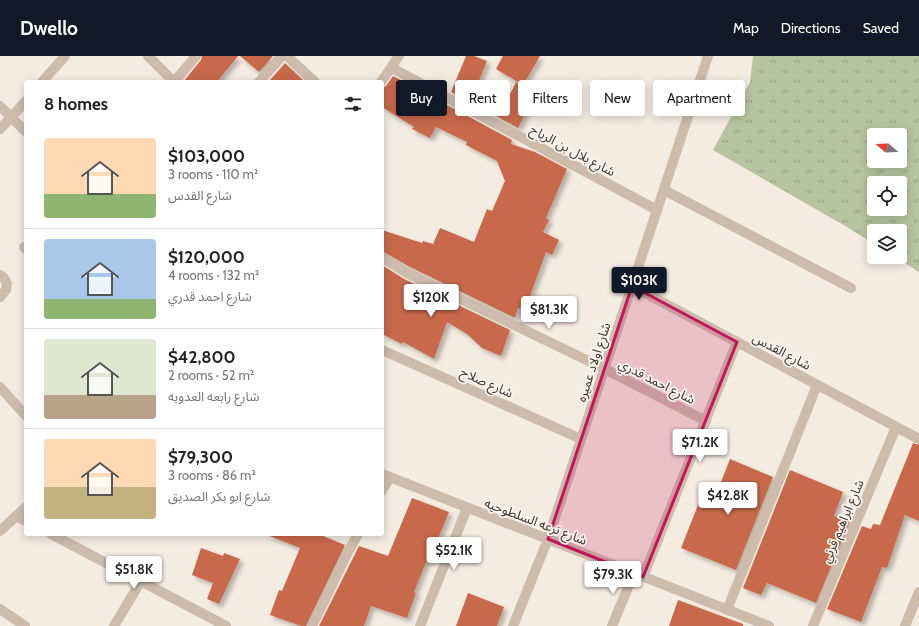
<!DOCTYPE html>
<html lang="en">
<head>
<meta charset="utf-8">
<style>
	:root { --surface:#fff; --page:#f2f2f2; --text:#222; --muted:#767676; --line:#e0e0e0; --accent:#111827 }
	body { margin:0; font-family:Cabin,"Noto Sans Arabic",sans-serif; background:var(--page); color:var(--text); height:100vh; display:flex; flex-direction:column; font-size:15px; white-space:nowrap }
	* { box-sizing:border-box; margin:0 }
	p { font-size:13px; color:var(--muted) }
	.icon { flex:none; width:22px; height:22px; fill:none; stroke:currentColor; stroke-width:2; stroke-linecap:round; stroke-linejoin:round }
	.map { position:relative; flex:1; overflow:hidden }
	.details { position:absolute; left:24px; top:24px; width:360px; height:456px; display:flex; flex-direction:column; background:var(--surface); border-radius:4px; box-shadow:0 2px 10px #0003 }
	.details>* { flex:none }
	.top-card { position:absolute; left:396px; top:24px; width:380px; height:36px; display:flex; gap:8px }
	.needle { width:26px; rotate:289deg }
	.buttons { position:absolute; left:867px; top:72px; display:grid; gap:8px }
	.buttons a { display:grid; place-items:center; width:40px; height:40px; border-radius:4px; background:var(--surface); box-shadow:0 2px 10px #0003; font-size:20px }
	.price { position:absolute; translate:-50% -34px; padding:0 9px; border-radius:4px; background:#fff; color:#222; font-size:13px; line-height:26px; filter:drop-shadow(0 1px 2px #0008) }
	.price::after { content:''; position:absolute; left:50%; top:24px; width:12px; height:9px; margin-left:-6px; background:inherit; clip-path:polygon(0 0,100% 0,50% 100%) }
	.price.active { background:var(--accent); color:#fff }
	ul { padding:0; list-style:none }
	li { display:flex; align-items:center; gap:12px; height:100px; padding:0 20px }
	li+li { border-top:1px solid var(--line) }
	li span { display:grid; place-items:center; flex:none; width:112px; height:80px; border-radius:4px; color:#555 }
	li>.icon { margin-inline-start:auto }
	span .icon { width:48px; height:48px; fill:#fffc; stroke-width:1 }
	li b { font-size:17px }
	h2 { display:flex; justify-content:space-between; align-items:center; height:48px; padding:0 20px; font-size:17px }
	.tag { padding:0 14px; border-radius:4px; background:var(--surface); box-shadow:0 2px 10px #0003; font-size:14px; line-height:36px }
	.tag.active { background:var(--accent); color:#fff }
	header { display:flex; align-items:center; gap:24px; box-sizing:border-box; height:56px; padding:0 20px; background:var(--accent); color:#fff }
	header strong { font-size:19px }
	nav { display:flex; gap:22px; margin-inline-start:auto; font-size:14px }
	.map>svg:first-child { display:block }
</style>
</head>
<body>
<header>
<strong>Dwello</strong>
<nav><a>Map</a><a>Directions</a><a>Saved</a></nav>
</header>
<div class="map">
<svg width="919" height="570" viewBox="0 0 919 570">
	<defs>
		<pattern id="grass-tufts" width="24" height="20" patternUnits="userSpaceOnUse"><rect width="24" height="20" fill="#b8c4a0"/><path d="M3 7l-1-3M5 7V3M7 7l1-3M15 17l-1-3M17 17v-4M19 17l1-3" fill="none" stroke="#97a083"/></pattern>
		<filter id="shadow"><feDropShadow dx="3.5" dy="3.5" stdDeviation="2" flood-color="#0004"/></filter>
	</defs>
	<rect width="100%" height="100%" fill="#f4ebe1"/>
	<path fill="url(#grass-tufts)" fill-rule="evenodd" d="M753 0H919V216L895 201H900V175H874V188L847 171 713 94 750 26ZM874 79H900V105H874ZM874 127H900V153H874Z"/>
	<g fill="#c8694b" filter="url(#shadow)">
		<path d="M202 0H238L217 26H183L201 4Z"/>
		<path d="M240 0H273L259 16Z"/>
		<path d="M466 0H474L487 5 470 47 451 36Z"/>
		<path d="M503 0H540L523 29 496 13Z"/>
		<path d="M285 7 305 26H272L270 24Z"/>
		<path d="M393 20 512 84 511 88 535 96 567 113 546 162 549 164 543 176 559 184 552 199 546 196 525 254 518 252 515 262 410 211 382 195V174L422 187 423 185 433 188 440 172 474 186 487 153 492 155 505 125 497 105 466 89 467 86 436 71 430 82 412 73 414 71 382 51V32L386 30Z"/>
		<path d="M516 26 536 36 518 72 483 53 500 59Z"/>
		<path d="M382 209 404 223 510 274 501 300 482 292 467 278 447 266 434 303 403 286 402 288 382 278Z"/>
		<path d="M913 387 919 389V465L905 459 887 512 882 511 861 566 827 553 862 470 871 473 873 468 880 469Z"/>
		<path d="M730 403 773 421 736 514 681 492 700 444 712 449Z"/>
		<path d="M790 414 843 436 834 460 850 465 816 547 767 527 761 539 743 532Z"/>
		<path d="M412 442 449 456 429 505 427 504 414 536 416 537 407 562 371 550 364 570H319L359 490 388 500Z"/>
		<path d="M267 478H318L345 489 306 570H301L270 559 279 534 282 535 300 492 267 479Z"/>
		<path d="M201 492 223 500 224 497 240 503 219 548 207 543 213 527 192 519Z"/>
		<path d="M468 537 504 551 497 570H456Z"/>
		<path d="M678 544 743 568V570H669Z"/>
	</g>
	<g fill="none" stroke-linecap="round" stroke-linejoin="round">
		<g stroke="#cdbbac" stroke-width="10">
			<path d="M148 0 174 26"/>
			<path d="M287 0 315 26"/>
			<path d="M392 12 657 154"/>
			<path d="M42 26 65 0"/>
			<path d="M174 26 196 0"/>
			<path d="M259 26 282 0"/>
			<path d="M381 26 399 0"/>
			<path d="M0 50 26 76"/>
			<path d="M0 73 26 45"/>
			<path d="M664 134 851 232"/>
			<path d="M24 191 26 193"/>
			<path d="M382 201 407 217 605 313 706 365"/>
			<path d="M0 219 4 222 7 228 6 234 0 241"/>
			<path d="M632 230 919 383"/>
			<path d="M382 294 581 383"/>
			<path d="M0 331 26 360"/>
			<path d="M382 418 769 570"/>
			<path d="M382 435 390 421"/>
			<path d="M16 460 26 465"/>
			<path d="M0 475 26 451"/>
			<path d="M51 478 226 570"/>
			<path d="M643 521 737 286"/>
			<path d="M0 553 25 570"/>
			<path d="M727 554 817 329"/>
			<path d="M114 570 141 525"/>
			<path d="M312 570 347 498 358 478"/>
			<path d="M420 570 467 452"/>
			<path d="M513 570 548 483 708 0"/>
			<path d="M612 570 634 517"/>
			<path d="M813 570 896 371"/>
			<path d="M905 570 919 536"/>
		</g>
	</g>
	<path fill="#c2185b" fill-opacity="0.2" stroke="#c2185b" stroke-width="3" stroke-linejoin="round" d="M632 230 737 286 643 521 548 483Z"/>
	<g text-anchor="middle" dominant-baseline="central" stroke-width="3.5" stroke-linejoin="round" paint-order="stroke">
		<g font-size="13" fill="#3b302b" stroke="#fbf5ee">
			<text transform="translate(573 94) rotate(28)">شارع بلال بن الرباح</text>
			<text transform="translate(782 295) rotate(28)">شارع القدس</text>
			<text transform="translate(593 306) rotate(-72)">شارع اولاد عميره</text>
			<text transform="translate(657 325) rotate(27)">شارع احمد قدري</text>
			<text transform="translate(487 326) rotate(24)">شارع صلاح</text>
			<text transform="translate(536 465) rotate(21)">شارع ترعه السلطوحيه</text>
			<text transform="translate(842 465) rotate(-67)">شارع ابراهيم قرني</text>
		</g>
	</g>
</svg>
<div class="buttons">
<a><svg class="needle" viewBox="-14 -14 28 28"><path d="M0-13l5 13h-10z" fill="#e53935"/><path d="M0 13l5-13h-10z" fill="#767676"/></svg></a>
<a><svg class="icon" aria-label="locate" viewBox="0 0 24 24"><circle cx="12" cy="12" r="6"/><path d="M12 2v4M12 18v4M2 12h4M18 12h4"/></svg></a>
<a><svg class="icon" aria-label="layers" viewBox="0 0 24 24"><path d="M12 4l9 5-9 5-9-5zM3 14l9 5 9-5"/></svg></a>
</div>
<b class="price active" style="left:639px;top:245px">$103K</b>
<b class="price" style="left:431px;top:262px">$120K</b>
<b class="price" style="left:549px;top:274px">$81.3K</b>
<b class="price" style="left:700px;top:407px">$71.2K</b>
<b class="price" style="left:728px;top:460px">$42.8K</b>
<b class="price" style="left:454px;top:515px">$52.1K</b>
<b class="price" style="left:134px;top:534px">$51.8K</b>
<b class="price" style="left:613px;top:539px">$79.3K</b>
<div class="top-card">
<a class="tag active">Buy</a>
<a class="tag">Rent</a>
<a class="tag">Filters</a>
<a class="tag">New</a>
<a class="tag">Apartment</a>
</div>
<section class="details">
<h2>8 homes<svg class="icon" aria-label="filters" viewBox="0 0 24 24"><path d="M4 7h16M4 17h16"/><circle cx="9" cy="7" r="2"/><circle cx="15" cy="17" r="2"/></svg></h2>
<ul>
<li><span style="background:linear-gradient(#ffd9b3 70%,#8fb573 0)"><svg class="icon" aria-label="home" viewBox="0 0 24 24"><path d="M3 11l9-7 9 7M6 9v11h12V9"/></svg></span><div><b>$103,000</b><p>3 rooms · 110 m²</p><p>شارع القدس</p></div></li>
<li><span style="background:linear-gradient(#a9c7e8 75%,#8fb573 0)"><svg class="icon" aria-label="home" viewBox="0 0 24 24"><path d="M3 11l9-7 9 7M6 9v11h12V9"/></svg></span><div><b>$120,000</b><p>4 rooms · 132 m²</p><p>شارع احمد قدري</p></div></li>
<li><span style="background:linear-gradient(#dfe7d0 70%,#b9a48a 0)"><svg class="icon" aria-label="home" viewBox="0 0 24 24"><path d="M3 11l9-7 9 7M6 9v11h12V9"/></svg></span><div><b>$42,800</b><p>2 rooms · 52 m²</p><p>شارع رابعه العدويه</p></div></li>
<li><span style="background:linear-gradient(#ffd9b3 60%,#c2b280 0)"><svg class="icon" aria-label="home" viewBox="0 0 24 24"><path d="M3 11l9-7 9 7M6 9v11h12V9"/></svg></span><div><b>$79,300</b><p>3 rooms · 86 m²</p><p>شارع ابو بكر الصديق</p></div></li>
</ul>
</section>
</div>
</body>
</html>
